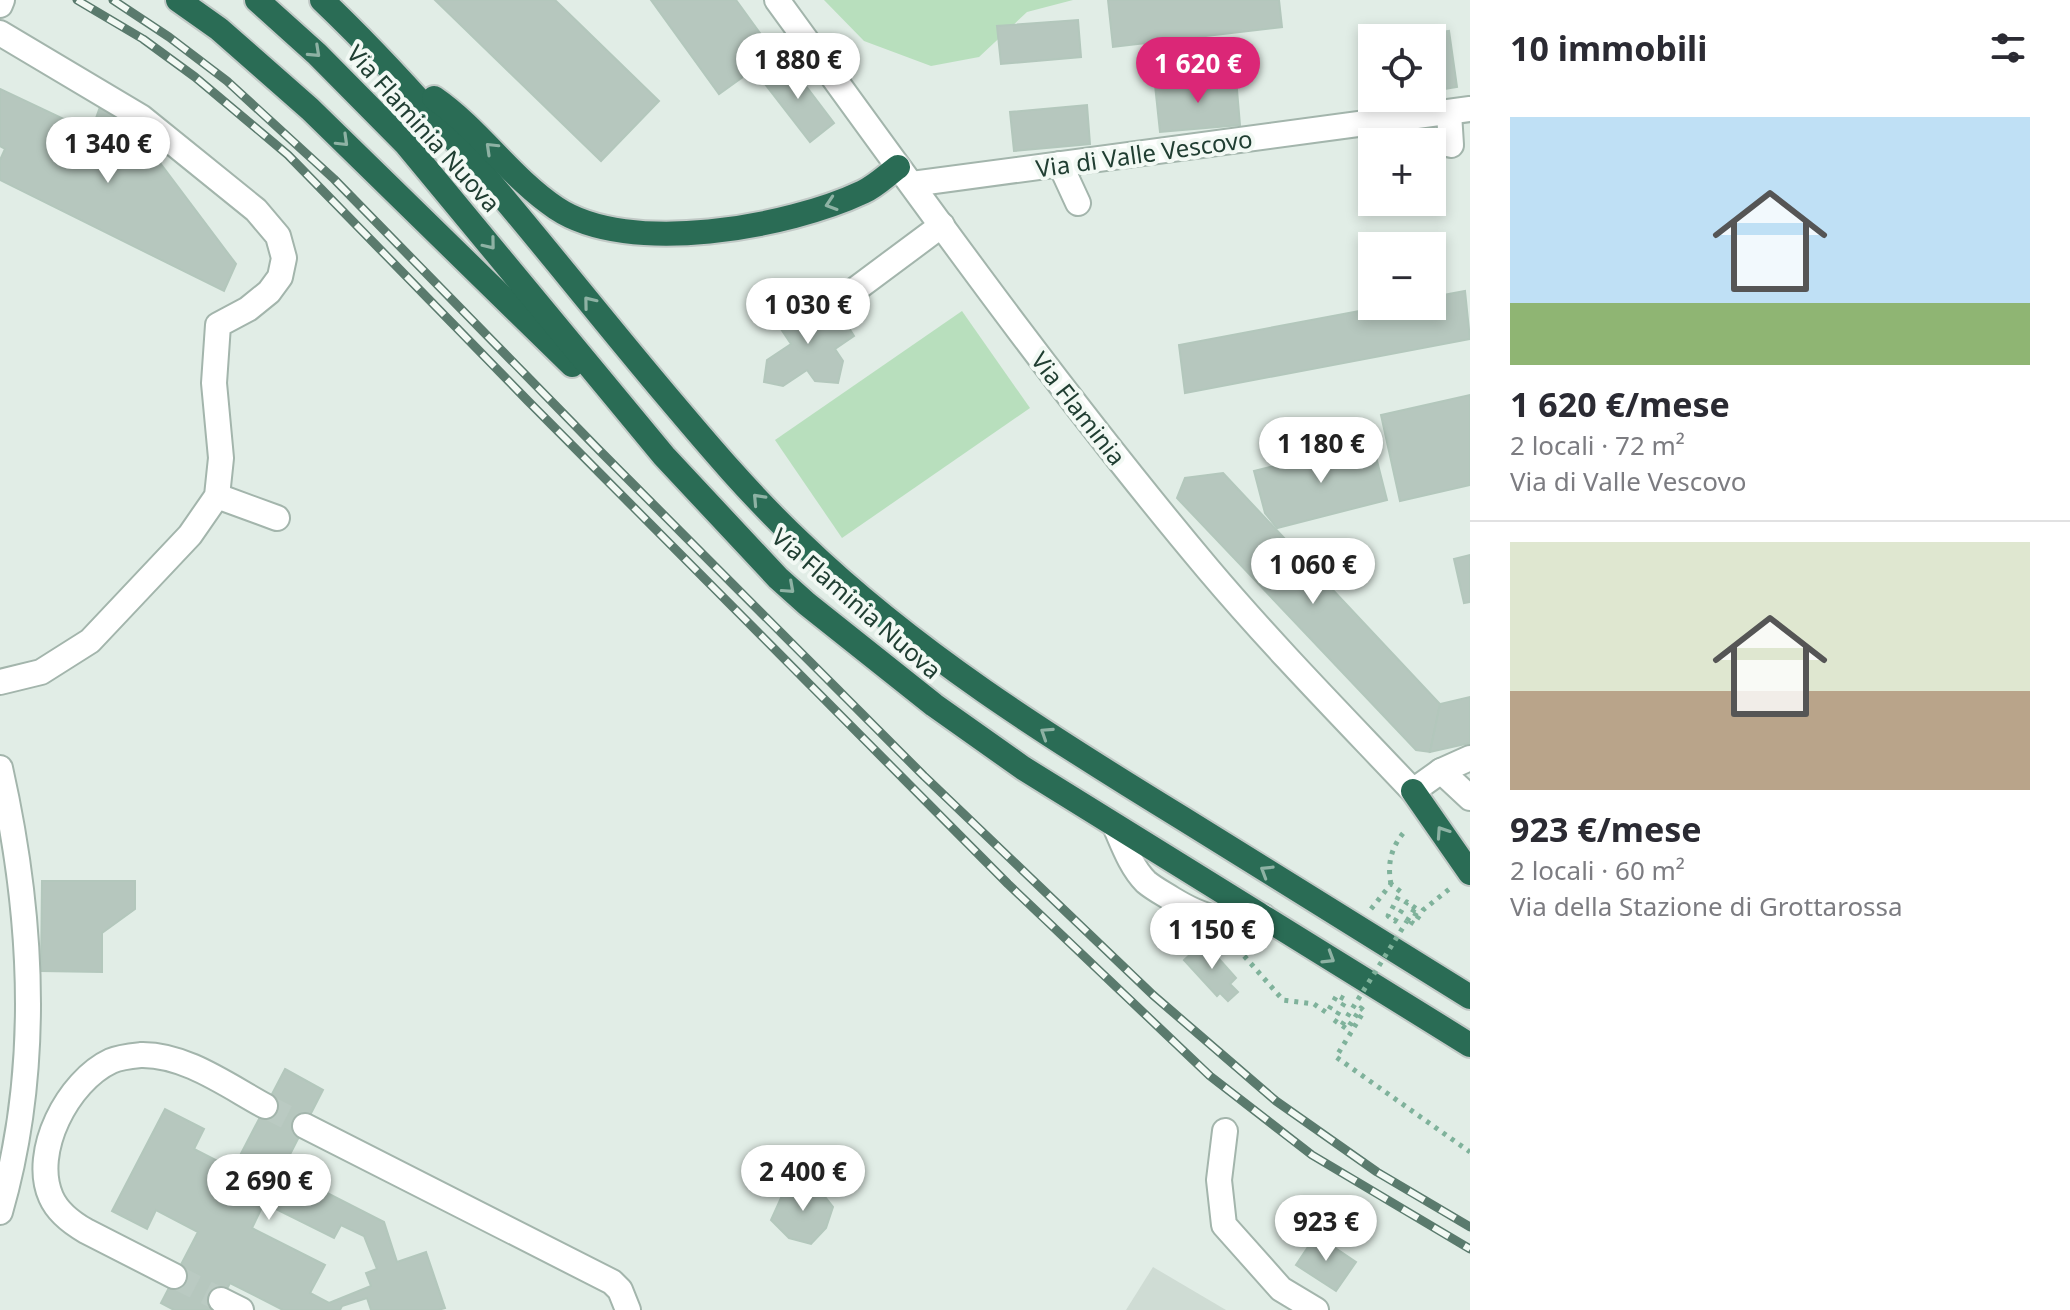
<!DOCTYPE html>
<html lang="it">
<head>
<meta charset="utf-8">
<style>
	:root { --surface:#fff; --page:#f2f2f3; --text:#2b2b33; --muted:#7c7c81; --line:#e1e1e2; --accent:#db2777 }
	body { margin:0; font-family:"Noto Sans",sans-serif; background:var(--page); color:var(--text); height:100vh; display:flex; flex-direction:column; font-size:30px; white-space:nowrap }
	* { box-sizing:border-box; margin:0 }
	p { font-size:26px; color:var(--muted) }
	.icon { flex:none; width:44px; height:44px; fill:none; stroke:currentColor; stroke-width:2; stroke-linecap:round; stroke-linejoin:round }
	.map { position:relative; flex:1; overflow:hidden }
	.panel { display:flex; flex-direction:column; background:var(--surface); width:600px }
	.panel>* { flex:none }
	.buttons { position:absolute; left:1358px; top:24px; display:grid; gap:16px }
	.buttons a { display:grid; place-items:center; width:88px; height:88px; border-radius:0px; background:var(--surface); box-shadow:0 4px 12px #0003; font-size:40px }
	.price { position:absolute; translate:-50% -68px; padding:0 18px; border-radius:28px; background:#fff; color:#222; font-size:26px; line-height:52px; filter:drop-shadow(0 2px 4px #0008) }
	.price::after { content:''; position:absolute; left:50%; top:48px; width:24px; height:18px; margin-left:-12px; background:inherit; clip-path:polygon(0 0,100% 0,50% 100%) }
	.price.active { background:var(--accent); color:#fff }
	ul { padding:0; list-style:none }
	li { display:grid; align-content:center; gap:16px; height:424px; padding:0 40px }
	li+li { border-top:2px solid var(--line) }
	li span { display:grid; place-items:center; height:248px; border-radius:0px; color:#555 }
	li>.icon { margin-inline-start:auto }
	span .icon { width:144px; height:144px; fill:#fffc; stroke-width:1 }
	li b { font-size:34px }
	h2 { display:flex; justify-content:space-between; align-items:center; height:96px; padding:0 40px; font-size:34px }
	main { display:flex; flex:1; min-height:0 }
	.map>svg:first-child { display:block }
</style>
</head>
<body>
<main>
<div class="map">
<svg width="1470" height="1310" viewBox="0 0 1470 1310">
	<rect width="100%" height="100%" fill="#e1ede6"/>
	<path fill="#cfdcd4" d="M1153 1267 1226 1310H1126Z"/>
	<g fill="#b8dfbd">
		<path d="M824 0H1073L1027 12 979 57 931 66 864 41Z"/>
		<path d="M962 311 1030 408 842 538 775 440Z"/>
	</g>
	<g fill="#b6c7be" stroke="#b3c7bc" stroke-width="2" fill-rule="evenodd">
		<path d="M435 0H555L659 101 601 161Z"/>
		<path d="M651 0H736L775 54 719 94Z"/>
		<path d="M1108 0H1279L1282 27 1113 47Z"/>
		<path d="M1078 20 1081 57 1001 64 997 26Z"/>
		<path d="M1449 31 1457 87 1432 91V38H1398Z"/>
		<path d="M787 61 834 123 810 142 762 80Z"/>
		<path d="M1236 78 1240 125 1160 132 1155 85Z"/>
		<path d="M0 89 91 132 100 107 130 123 236 264 224 291 0 180V160L5 149 0 146Z"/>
		<path d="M1087 105 1090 144 1014 151 1010 112Z"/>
		<path d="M1465 291 1470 339 1185 393 1179 345 1386 306H1432V297Z"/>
		<path d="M783 301 806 304 818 324 838 311 854 336 835 349 843 361 838 383 815 381 807 370 783 386 764 382 767 360 791 344 777 323Z"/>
		<path d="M1470 395V485L1400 501 1381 415Z"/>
		<path d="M1372 441 1387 500 1277 528 1265 513 1254 471Z"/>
		<path d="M1223 473 1440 704 1430 752 1416 750 1177 498 1185 478Z"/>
		<path d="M1470 555V602L1464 603 1454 559Z"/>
		<path d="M1470 697V743L1430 752 1440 704Z"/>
		<path d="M42 881H135V909L102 933V972L41 971Z"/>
		<path d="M1204 942 1236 978 1230 984 1238 992 1228 1001 1220 993 1217 996 1184 960Z"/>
		<path d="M285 1069 323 1090 282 1170 384 1222 397 1262 426 1252 445 1308 438 1310H371L367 1298 342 1306 340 1310H283L230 1283 216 1310H174L161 1303 198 1232 156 1210 147 1229 112 1211 165 1109 204 1129 194 1149 233 1169ZM264 1203 334 1238 341 1225 364 1236 377 1269 366 1273 371 1286 329 1303 310 1293 325 1265 252 1228Z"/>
		<path d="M805 1184 822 1193 833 1207 826 1228 811 1244 789 1238 771 1220 785 1189Z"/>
		<path d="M1316 1235 1356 1262 1336 1291 1296 1265Z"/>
	</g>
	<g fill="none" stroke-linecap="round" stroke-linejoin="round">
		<g stroke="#bacac2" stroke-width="24" stroke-dasharray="24 12" stroke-linecap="butt">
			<path d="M265 1106 305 1126"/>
			<path d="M174 1276 221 1300"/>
		</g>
		<g stroke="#a3b5ac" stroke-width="28">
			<g id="minor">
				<path d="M777 0C917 192 1055 387 1208 569 1273 646 1344 718 1413 791L1441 771 1470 758"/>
				<path d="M0 5 2 0"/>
				<path d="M0 33 141 117 256 210 278 236 284 258 280 277 269 292 248 309 218 325 214 383 221 458 217 496 190 535 90 641 41 672 0 682"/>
				<path d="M1449 113 1451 145"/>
				<path d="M1060 164 1078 203"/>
				<path d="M912 184 1470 109"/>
				<path d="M848 295 942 225"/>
				<path d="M217 496 277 518"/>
				<path d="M0 768C33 915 42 1066 0 1212"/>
				<path d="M1441 771 1470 798"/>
				<path d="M1115 826C1123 844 1131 867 1146 882 1153 888 1164 894 1172 899 1210 922 1220 920 1263 916"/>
				<path d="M305 1126 612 1282 620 1290 628 1310"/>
				<path d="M1225 1131 1219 1180 1224 1225 1281 1289 1316 1310"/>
				<path d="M174 1276 86 1231C72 1223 58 1213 51 1197 31 1152 68 1081 111 1061 120 1057 131 1056 141 1055 185 1054 228 1086 265 1106"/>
				<path d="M221 1300 241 1310"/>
			</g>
		</g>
		<g stroke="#c1c9c6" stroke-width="28">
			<g id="highway">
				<path d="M178 0 219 29 310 109 572 365"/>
				<path d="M257 0 317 54 406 144 664 456 778 578 807 604 934 705 1023 768 1470 1045"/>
				<path d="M322 0C449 121 553 261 666 395 709 446 752 497 801 543 914 652 1048 736 1182 818 1278 877 1374 937 1470 997"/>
				<path d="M434 98C479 129 511 178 556 208 629 257 789 227 863 192 876 186 887 175 898 167"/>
				<path d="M1413 791 1470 873"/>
			</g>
		</g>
		<g stroke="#7fb29b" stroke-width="5" stroke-dasharray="4 6" stroke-linecap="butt">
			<path d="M1391 884C1387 864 1391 847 1405 831"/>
			<path d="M1371 909 1391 884 1401 892 1388 916 1395 921 1407 902 1418 910 1411 922 1414 924 1423 910 1453 886"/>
			<path d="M1407 921 1415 908"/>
			<path d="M1231 941 1283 1000 1314 1004 1327 1013 1337 995 1346 1000 1334 1020 1347 1029 1361 1008 1364 1011 1336 1057 1470 1152"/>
		</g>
		<use href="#minor" stroke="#fff" stroke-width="24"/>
		<use href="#highway" stroke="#2a6c55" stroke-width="24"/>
		<g stroke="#5a7a6d" stroke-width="9">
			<g id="rail">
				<path d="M77 0 143 39 195 77 288 155 528 401 1008 884 1210 1076 1312 1155 1470 1249"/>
				<path d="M113 0 169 37 227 81 334 179 600 451 924 776 1153 995 1276 1101 1377 1172 1470 1227"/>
			</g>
		</g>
		<use href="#rail" stroke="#f2f9f4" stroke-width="6" stroke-dasharray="18" stroke-linecap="butt"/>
		<path stroke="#7fb29b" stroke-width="5" stroke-dasharray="4 6" stroke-linecap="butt" d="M1342 1025 1407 921"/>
	</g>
	<defs><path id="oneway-chevron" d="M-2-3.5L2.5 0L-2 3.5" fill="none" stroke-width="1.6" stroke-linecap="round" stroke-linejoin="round" transform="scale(2)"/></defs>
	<g stroke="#8eb2a4">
		<use href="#oneway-chevron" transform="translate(315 52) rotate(43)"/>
		<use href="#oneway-chevron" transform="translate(343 141) rotate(44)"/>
		<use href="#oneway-chevron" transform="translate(491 148) rotate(-136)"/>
		<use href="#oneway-chevron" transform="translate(831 204) rotate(162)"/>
		<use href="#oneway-chevron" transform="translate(490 244) rotate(51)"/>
		<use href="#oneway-chevron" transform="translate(589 302) rotate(-129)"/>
		<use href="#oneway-chevron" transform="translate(758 499) rotate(-133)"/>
		<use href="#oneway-chevron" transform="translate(789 588) rotate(42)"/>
		<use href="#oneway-chevron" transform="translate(1046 733) rotate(-147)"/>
		<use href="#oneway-chevron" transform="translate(1442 832) rotate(-124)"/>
		<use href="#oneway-chevron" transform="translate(1266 871) rotate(-148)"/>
		<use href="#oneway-chevron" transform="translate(1329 958) rotate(32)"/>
	</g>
	<g text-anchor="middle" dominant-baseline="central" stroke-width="8" stroke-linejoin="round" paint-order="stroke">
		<g font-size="24" fill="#203e32" stroke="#f2f9f4">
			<text transform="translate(424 128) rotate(48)">Via Flaminia Nuova</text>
			<text transform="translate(1144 153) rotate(-8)">Via di Valle Vescovo</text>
			<text transform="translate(1079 408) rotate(52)">Via Flaminia</text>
			<text transform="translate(857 603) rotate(41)">Via Flaminia Nuova</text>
		</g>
	</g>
</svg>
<div class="buttons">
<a><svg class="icon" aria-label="locate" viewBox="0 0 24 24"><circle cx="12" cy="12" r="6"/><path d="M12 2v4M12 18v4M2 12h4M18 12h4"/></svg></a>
<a>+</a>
<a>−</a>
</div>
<b class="price" style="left:798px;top:101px">1 880 €</b>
<b class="price active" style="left:1198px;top:105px">1 620 €</b>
<b class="price" style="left:108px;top:185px">1 340 €</b>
<b class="price" style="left:808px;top:346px">1 030 €</b>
<b class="price" style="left:1321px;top:485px">1 180 €</b>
<b class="price" style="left:1313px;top:606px">1 060 €</b>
<b class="price" style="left:1212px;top:971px">1 150 €</b>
<b class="price" style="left:803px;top:1213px">2 400 €</b>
<b class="price" style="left:269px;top:1222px">2 690 €</b>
<b class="price" style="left:1326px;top:1263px">923 €</b>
</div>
<section class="panel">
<h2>10 immobili<svg class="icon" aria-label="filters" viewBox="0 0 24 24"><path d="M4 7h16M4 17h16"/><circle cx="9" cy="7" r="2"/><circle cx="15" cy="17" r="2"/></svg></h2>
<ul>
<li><span style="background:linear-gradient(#bfe0f5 75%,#8fb573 0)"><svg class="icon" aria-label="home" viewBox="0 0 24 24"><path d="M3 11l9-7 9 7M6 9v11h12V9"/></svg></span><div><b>1 620 €/mese</b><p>2 locali · 72 m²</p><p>Via di Valle Vescovo</p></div></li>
<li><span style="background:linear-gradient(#dfe7d0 60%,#b9a48a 0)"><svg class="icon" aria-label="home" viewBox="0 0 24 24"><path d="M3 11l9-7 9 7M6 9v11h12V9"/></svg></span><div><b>923 €/mese</b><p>2 locali · 60 m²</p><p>Via della Stazione di Grottarossa</p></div></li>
</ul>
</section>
</main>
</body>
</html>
